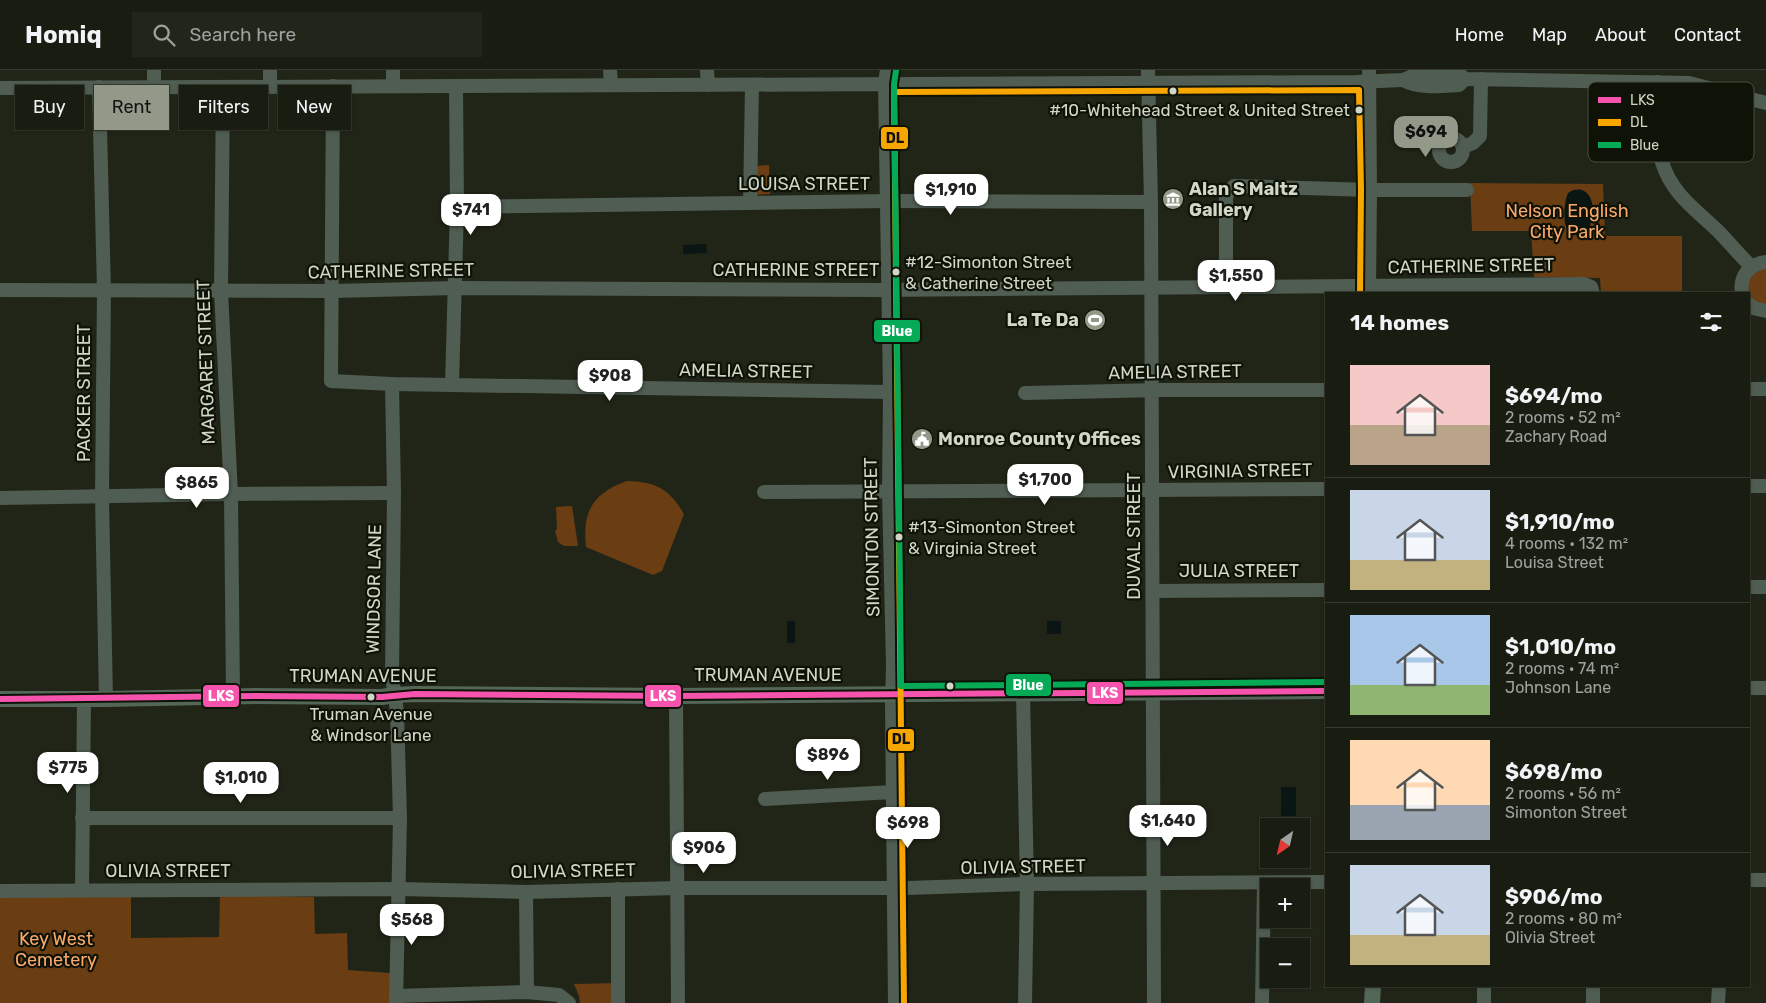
<!DOCTYPE html>
<html lang="en">
<head>
<meta charset="utf-8">
<style>
	:root { --surface:#191c11; --page:#22251a; --text:#f1f3f6; --muted:#9fa19f; --line:#373a31; --accent:#939989 }
	body { margin:0; font-family:Rubik,sans-serif; background:var(--page); color:var(--text); height:100vh; display:flex; flex-direction:column; font-size:19px; white-space:nowrap }
	* { box-sizing:border-box; margin:0 }
	p { font-size:16px; color:var(--muted) }
	.icon { flex:none; width:28px; height:28px; fill:none; stroke:currentColor; stroke-width:2; stroke-linecap:round; stroke-linejoin:round }
	.map { position:relative; flex:1; overflow:hidden }
	.sheet { position:absolute; left:1325px; top:222px; width:425px; height:695px; display:flex; flex-direction:column; background:var(--surface); border-radius:0px; box-shadow:0 1px 4px #0004,0 0 0 1px var(--line) }
	.sheet>* { flex:none }
	.guide { position:absolute; left:15px; top:15px; width:475px; height:45px; display:flex; gap:10px }
	.needle { width:32px; rotate:214deg }
	.buttons { position:absolute; left:1260px; top:748px; display:grid; gap:10px }
	.buttons a { display:grid; place-items:center; width:50px; height:50px; border-radius:0px; background:var(--surface); box-shadow:0 1px 4px #0004,0 0 0 1px var(--line); font-size:25px }
	.price { position:absolute; translate:-50% -42px; padding:0 11px; border-radius:10px; background:#fff; color:#222; font-size:16px; line-height:32px; filter:drop-shadow(0 1px 2px #0008) }
	.price::after { content:''; position:absolute; left:50%; top:30px; width:15px; height:11px; margin-left:-8px; background:inherit; clip-path:polygon(0 0,100% 0,50% 100%) }
	.price.selected { background:var(--accent); color:#111 }
	ul { padding:0; list-style:none }
	li { display:flex; align-items:center; gap:15px; height:125px; padding:0 25px }
	li+li { border-top:1px solid var(--line) }
	li span { display:grid; place-items:center; flex:none; width:140px; height:100px; border-radius:0px; color:#555 }
	li>.icon { margin-inline-start:auto }
	span .icon { width:60px; height:60px; fill:#fffc; stroke-width:1 }
	li b { font-size:21px }
	h2 { display:flex; justify-content:space-between; align-items:center; height:60px; padding:0 25px; font-size:21px }
	.chip { padding:0 18px; border-radius:0px; background:var(--surface); box-shadow:0 1px 4px #0004,0 0 0 1px var(--line); font-size:18px; line-height:45px }
	.chip.selected { background:var(--accent); color:#111 }
	header { display:flex; align-items:center; gap:30px; box-sizing:border-box; height:70px; padding:0 25px; background:var(--surface); border-bottom:1px solid var(--line) }
	header strong { font-size:24px }
	nav { display:flex; gap:28px; margin-inline-start:auto; font-size:18px }
	.search { width:350px; height:45px; background:var(--page); display:flex; align-items:center; gap:12px; box-sizing:border-box; padding:0 18px; border-radius:0px; color:var(--muted); font-size:19px }
	.map>svg:first-child { display:block }
</style>
</head>
<body>
<header>
<strong>Homiq</strong>
<div class="search"><svg class="icon" aria-label="search" viewBox="0 0 24 24"><circle cx="10" cy="10" r="6"/><path d="M15 15l6 6"/></svg>Search here</div>
<nav><a>Home</a><a>Map</a><a>About</a><a>Contact</a></nav>
</header>
<div class="map">
<svg width="1766" height="933" viewBox="0 0 1766 933">
	<rect width="100%" height="100%" fill="#212517"/>
	<g fill="#6a3d13">
		<path d="M769 95 770 124 756 125 755 96Z"/>
		<path d="M1470 113 1603 114 1605 166H1682V224H1601L1600 208 1534 207 1531 161H1472Z"/>
		<path d="M1766 198V236C1761 234 1754 233 1751 229 1745 222 1747 208 1754 203 1757 200 1763 199 1766 198Z"/>
		<path d="M627 411C657 412 669 419 684 444L662 501 653 505 586 477C582 441 593 423 627 411Z"/>
		<path d="M572 436 578 476H564L558 472 555 461 557 459 556 437Z"/>
		<path d="M131 825V868L219 867 220 825 314 827 315 864 347 863 348 900 390 903V933H0V826Z"/>
		<path d="M621 913V933H580L579 926 574 914Z"/>
	</g>
	<g fill="#091613">
		<path d="M1573 120C1576 120 1579 119 1582 120 1598 126 1594 156 1584 165 1581 165 1576 166 1572 164 1561 159 1564 132 1568 123Z"/>
		<path d="M706 174 707 183 683 184V175Z"/>
		<rect x="787" y="551" width="8" height="22"/>
		<rect x="1047" y="551" width="14" height="13"/>
		<rect x="1281" y="717" width="15" height="29"/>
	</g>
	<g fill="none" stroke-linecap="round" stroke-linejoin="round">
		<g stroke="#4f5d52" stroke-width="14">
			<path d="M393 0V16"/>
			<path d="M610 0 611 15"/>
			<path d="M707 0 708 15"/>
			<path d="M887 0 885 13 890 322 889 422 893 595 892 634 895 933"/>
			<path d="M1148 0 1151 132 1154 933"/>
			<path d="M1369 0 1370 120 1369 224"/>
			<path d="M1403 10C1420 19 1441 16 1459 15L1465 9"/>
			<path d="M1657 12C1657 38 1654 67 1662 92 1672 124 1694 138 1717 160 1729 172 1739 185 1751 196"/>
			<path d="M270 16V0"/>
			<path d="M333 16 331 311 392 314 890 322"/>
			<path d="M99 17 104 221 102 427 106 629"/>
			<path d="M154 17V0"/>
			<path d="M223 17 221 221 231 424 233 626"/>
			<path d="M0 18 1356 12 1403 10 1413 6 1431 4H1459L1465 9 1689 13 1766 33"/>
			<circle cx="1451" cy="80" r="12"/>
			<path d="M1463 77 1473 73 1480 66 1481 9"/>
			<path d="M750 133 752 15"/>
			<path d="M457 137 887 131 1151 132"/>
			<path d="M1226 217V127L1229 121 1234 116 1370 120H1467"/>
			<path d="M0 220 333 221 455 218 878 220 1584 214 1591 217 1593 224"/>
			<path d="M1742 224C1739 206 1749 194 1766 192"/>
			<path d="M1749 234 1753 238 1766 241"/>
			<path d="M392 314 394 423 392 607 397 641 400 748 396 933"/>
			<path d="M452 315 457 137 456 16"/>
			<path d="M1749 319H1766"/>
			<path d="M1025 323 1161 320H1326"/>
			<path d="M1749 416H1766"/>
			<path d="M764 422 1326 419"/>
			<path d="M0 428 231 424 394 423"/>
			<path d="M1749 517H1766"/>
			<path d="M1153 521 1326 520"/>
			<path d="M1749 618H1766"/>
			<path d="M1023 623 1027 814 1025 933"/>
			<path d="M676 626 678 933"/>
			<path d="M765 729 893 722"/>
			<path d="M82 748H400"/>
			<path d="M1749 810H1766"/>
			<path d="M618 819V933"/>
			<path d="M82 820 84 629"/>
			<path d="M0 821 399 819 526 822 677 818H908L1027 814 1326 812"/>
			<path d="M526 822 527 922"/>
			<path d="M1484 916V933"/>
			<path d="M1593 916V933"/>
			<path d="M396 926 527 922 559 925 569 933"/>
			<path d="M1262 933 1264 814"/>
			<path d="M1718 933 1719 916"/>
		</g>
		<g stroke="#536658" stroke-width="16">
			<path d="M0 629H106L256 626 382 627 394 625 415 624 676 626 1326 621"/>
			<path d="M1372 933 1373 916"/>
		</g>
		<g stroke="#0e1207" stroke-width="10">
			<path id="bus-1" d="M0 629 256 626 382 627 415 624 676 626 1326 621"/>
		</g>
		<g stroke="#0e1207" stroke-width="10">
			<path id="bus-2" d="M904 933 894 22 1359 20 1361 120 1360 224"/>
		</g>
		<g stroke="#0e1207" stroke-width="10">
			<path id="bus-3" d="M896 1 894 14 901 616 1326 612"/>
		</g>
		<use href="#bus-1" stroke="#f653ac" stroke-width="6"/>
		<use href="#bus-2" stroke="#f7a600" stroke-width="6"/>
		<use href="#bus-3" stroke="#06aa56" stroke-width="6"/>
	</g>
	<defs>
		<g id="museum-disc" transform="scale(1.125)"><circle r="9.5" fill="#939989" stroke="#0e1207"/><path d="M0-6L6-3V-2H-6V-3ZM-5-1h2V3h-2ZM-1-1h2V3h-2ZM3-1h2V3H3ZM-6 4H6V6H-6Z" fill="#fff"/></g>
		<g id="stadium-disc" transform="scale(1.125)"><circle r="9.5" fill="#939989" stroke="#0e1207"/><path d="M0-5a6.5 5 0 1 0 0 10a6.5 5 0 1 0 0-10ZM-3.5-1.8h7v3.6h-7Z" fill="#fff"/></g>
		<g id="civic-disc" transform="scale(1.125)"><circle r="9.5" fill="#939989" stroke="#0e1207"/><path d="M-.6-6.5H3V-4.5H.6V-3L4-1V1h2V6H-6V1h2V-1L-.6-3ZM-1.2 2.5V6h2.4V2.5Z" fill="#fff"/></g>
	</defs>
	<g fill-rule="evenodd">
		<use href="#museum-disc" x="1173" y="129"/>
		<use href="#stadium-disc" x="1095" y="250"/>
		<use href="#civic-disc" x="922" y="369"/>
	</g>
	<g fill="#d1d7c7" stroke="#0e1207" stroke-width="2">
		<circle cx="1173" cy="21" r="4.5"/>
		<circle cx="1359" cy="40" r="4.5"/>
		<circle cx="896" cy="202" r="4.5"/>
		<circle cx="899" cy="467" r="4.5"/>
		<circle cx="950" cy="616" r="4.5"/>
		<circle cx="371" cy="627" r="4.5"/>
	</g>
	<g text-anchor="middle" dominant-baseline="central" stroke-width="4.5" stroke-linejoin="round" paint-order="stroke">
		<g font-size="17" fill="#d1d7c7" stroke="#0e1207" text-anchor="start">
			<text x="1350" y="40" text-anchor="end">#10-Whitehead Street &amp; United Street</text>
			<text x="905" y="192">#12-Simonton Street<tspan x="905" dy="21">&amp; Catherine Street</tspan></text>
			<text x="908" y="457">#13-Simonton Street<tspan x="908" dy="21">&amp; Virginia Street</tspan></text>
			<text x="371" y="644" text-anchor="middle">Truman Avenue<tspan x="371" dy="21">&amp; Windsor Lane</tspan></text>
		</g>
		<g font-size="18" fill="#d1d7c7" stroke="#0e1207">
			<text x="804" y="114">LOUISA STREET</text>
			<text transform="translate(1471 196) rotate(-1)">CATHERINE STREET</text>
			<text x="796" y="200">CATHERINE STREET</text>
			<text transform="translate(391 201) rotate(-1)">CATHERINE STREET</text>
			<text transform="translate(206 292) rotate(-92)">MARGARET STREET</text>
			<text transform="translate(746 301) rotate(1)">AMELIA STREET</text>
			<text transform="translate(1175 302) rotate(-1)">AMELIA STREET</text>
			<text transform="translate(84 323) rotate(-90)">PACKER STREET</text>
			<text transform="translate(1240 401) rotate(-1)">VIRGINIA STREET</text>
			<text transform="translate(1134 466) rotate(-90)">DUVAL STREET</text>
			<text transform="translate(872 467) rotate(-91)">SIMONTON STREET</text>
			<text x="1239" y="501">JULIA STREET</text>
			<text transform="translate(374 519) rotate(-89)">WINDSOR LANE</text>
			<text x="768" y="605">TRUMAN AVENUE</text>
			<text x="363" y="606">TRUMAN AVENUE</text>
			<text transform="translate(1023 797) rotate(-1)">OLIVIA STREET</text>
			<text x="168" y="801">OLIVIA STREET</text>
			<text transform="translate(573 801) rotate(-1)">OLIVIA STREET</text>
		</g>
		<g font-size="18" font-weight="bold" fill="#d1d7c7" stroke="#0e1207" text-anchor="start">
			<text x="1189" y="119">Alan S Maltz<tspan x="1189" dy="21">Gallery</tspan></text>
			<text x="1079" y="250" text-anchor="end">La Te Da</text>
			<text x="938" y="369">Monroe County Offices</text>
		</g>
		<g font-size="18" fill="#fba96a" stroke="#0e1207">
			<text x="1567" y="141">Nelson English<tspan x="1567" dy="21">City Park</tspan></text>
			<text x="56" y="869">Key West<tspan x="56" dy="21">Cemetery</tspan></text>
		</g>
	</g>
	<rect x="1588" y="12" width="166" height="80" rx="8" fill="#0e1207" stroke="#484d41" stroke-width="1"/>
	<rect x="1598" y="27" width="23" height="6" fill="#f653ac"/>
	<rect x="1598" y="49" width="23" height="7" fill="#f7a600"/>
	<rect x="1598" y="72" width="23" height="6" fill="#06aa56"/>
	<g font-size="14" fill="#d1d7c7">
		<text x="1630" y="35">LKS</text>
		<text x="1630" y="57">DL</text>
		<text x="1630" y="80">Blue</text>
	</g>
	<g stroke="#0e1207" stroke-width="2">
		<rect x="880" y="56" width="29" height="24" rx="5" fill="#f7a600"/>
		<rect x="873" y="249" width="48" height="24" rx="5" fill="#06aa56"/>
		<rect x="1005" y="603" width="47" height="24" rx="5" fill="#06aa56"/>
		<rect x="1086" y="611" width="38" height="24" rx="5" fill="#f653ac"/>
		<rect x="644" y="614" width="38" height="24" rx="5" fill="#f653ac"/>
		<rect x="202" y="614" width="38" height="24" rx="5" fill="#f653ac"/>
		<rect x="887" y="658" width="28" height="24" rx="5" fill="#f7a600"/>
	</g>
	<g font-size="14" text-anchor="middle" font-weight="bold" fill="#fff">
		<text x="897" y="266">Blue</text>
		<text x="1028" y="620">Blue</text>
		<text x="1105" y="628">LKS</text>
		<text x="663" y="631">LKS</text>
		<text x="221" y="631">LKS</text>
	</g>
	<g font-size="14" text-anchor="middle" font-weight="bold" fill="#111">
		<text x="895" y="73">DL</text>
		<text x="901" y="674">DL</text>
	</g>
</svg>
<div class="buttons">
<a><svg class="needle" viewBox="-14 -14 28 28"><path d="M0-13l5 13h-10z" fill="#e53935"/><path d="M0 13l5-13h-10z" fill="#9fa19f"/></svg></a>
<a>+</a>
<a>−</a>
</div>
<b class="price selected" style="left:1426px;top:88px">$694</b>
<b class="price" style="left:951px;top:146px">$1,910</b>
<b class="price" style="left:471px;top:166px">$741</b>
<b class="price" style="left:1236px;top:232px">$1,550</b>
<b class="price" style="left:610px;top:332px">$908</b>
<b class="price" style="left:1045px;top:436px">$1,700</b>
<b class="price" style="left:197px;top:439px">$865</b>
<b class="price" style="left:828px;top:711px">$896</b>
<b class="price" style="left:68px;top:724px">$775</b>
<b class="price" style="left:241px;top:734px">$1,010</b>
<b class="price" style="left:1168px;top:777px">$1,640</b>
<b class="price" style="left:908px;top:779px">$698</b>
<b class="price" style="left:704px;top:804px">$906</b>
<b class="price" style="left:412px;top:876px">$568</b>
<div class="guide">
<a class="chip">Buy</a>
<a class="chip selected">Rent</a>
<a class="chip">Filters</a>
<a class="chip">New</a>
</div>
<section class="sheet">
<h2>14 homes<svg class="icon" aria-label="filters" viewBox="0 0 24 24"><path d="M4 7h16M4 17h16"/><circle cx="9" cy="7" r="2"/><circle cx="15" cy="17" r="2"/></svg></h2>
<ul>
<li><span style="background:linear-gradient(#f6c9c9 60%,#b9a48a 0)"><svg class="icon" aria-label="home" viewBox="0 0 24 24"><path d="M3 11l9-7 9 7M6 9v11h12V9"/></svg></span><div><b>$694/mo</b><p>2 rooms · 52 m²</p><p>Zachary Road</p></div></li>
<li><span style="background:linear-gradient(#c9d6e8 70%,#c2b280 0)"><svg class="icon" aria-label="home" viewBox="0 0 24 24"><path d="M3 11l9-7 9 7M6 9v11h12V9"/></svg></span><div><b>$1,910/mo</b><p>4 rooms · 132 m²</p><p>Louisa Street</p></div></li>
<li><span style="background:linear-gradient(#a9c7e8 70%,#8fb573 0)"><svg class="icon" aria-label="home" viewBox="0 0 24 24"><path d="M3 11l9-7 9 7M6 9v11h12V9"/></svg></span><div><b>$1,010/mo</b><p>2 rooms · 74 m²</p><p>Johnson Lane</p></div></li>
<li><span style="background:linear-gradient(#ffd9b3 65%,#9aa5b1 0)"><svg class="icon" aria-label="home" viewBox="0 0 24 24"><path d="M3 11l9-7 9 7M6 9v11h12V9"/></svg></span><div><b>$698/mo</b><p>2 rooms · 56 m²</p><p>Simonton Street</p></div></li>
<li><span style="background:linear-gradient(#c9d6e8 70%,#c2b280 0)"><svg class="icon" aria-label="home" viewBox="0 0 24 24"><path d="M3 11l9-7 9 7M6 9v11h12V9"/></svg></span><div><b>$906/mo</b><p>2 rooms · 80 m²</p><p>Olivia Street</p></div></li>
</ul>
</section>
</div>
</body>
</html>
